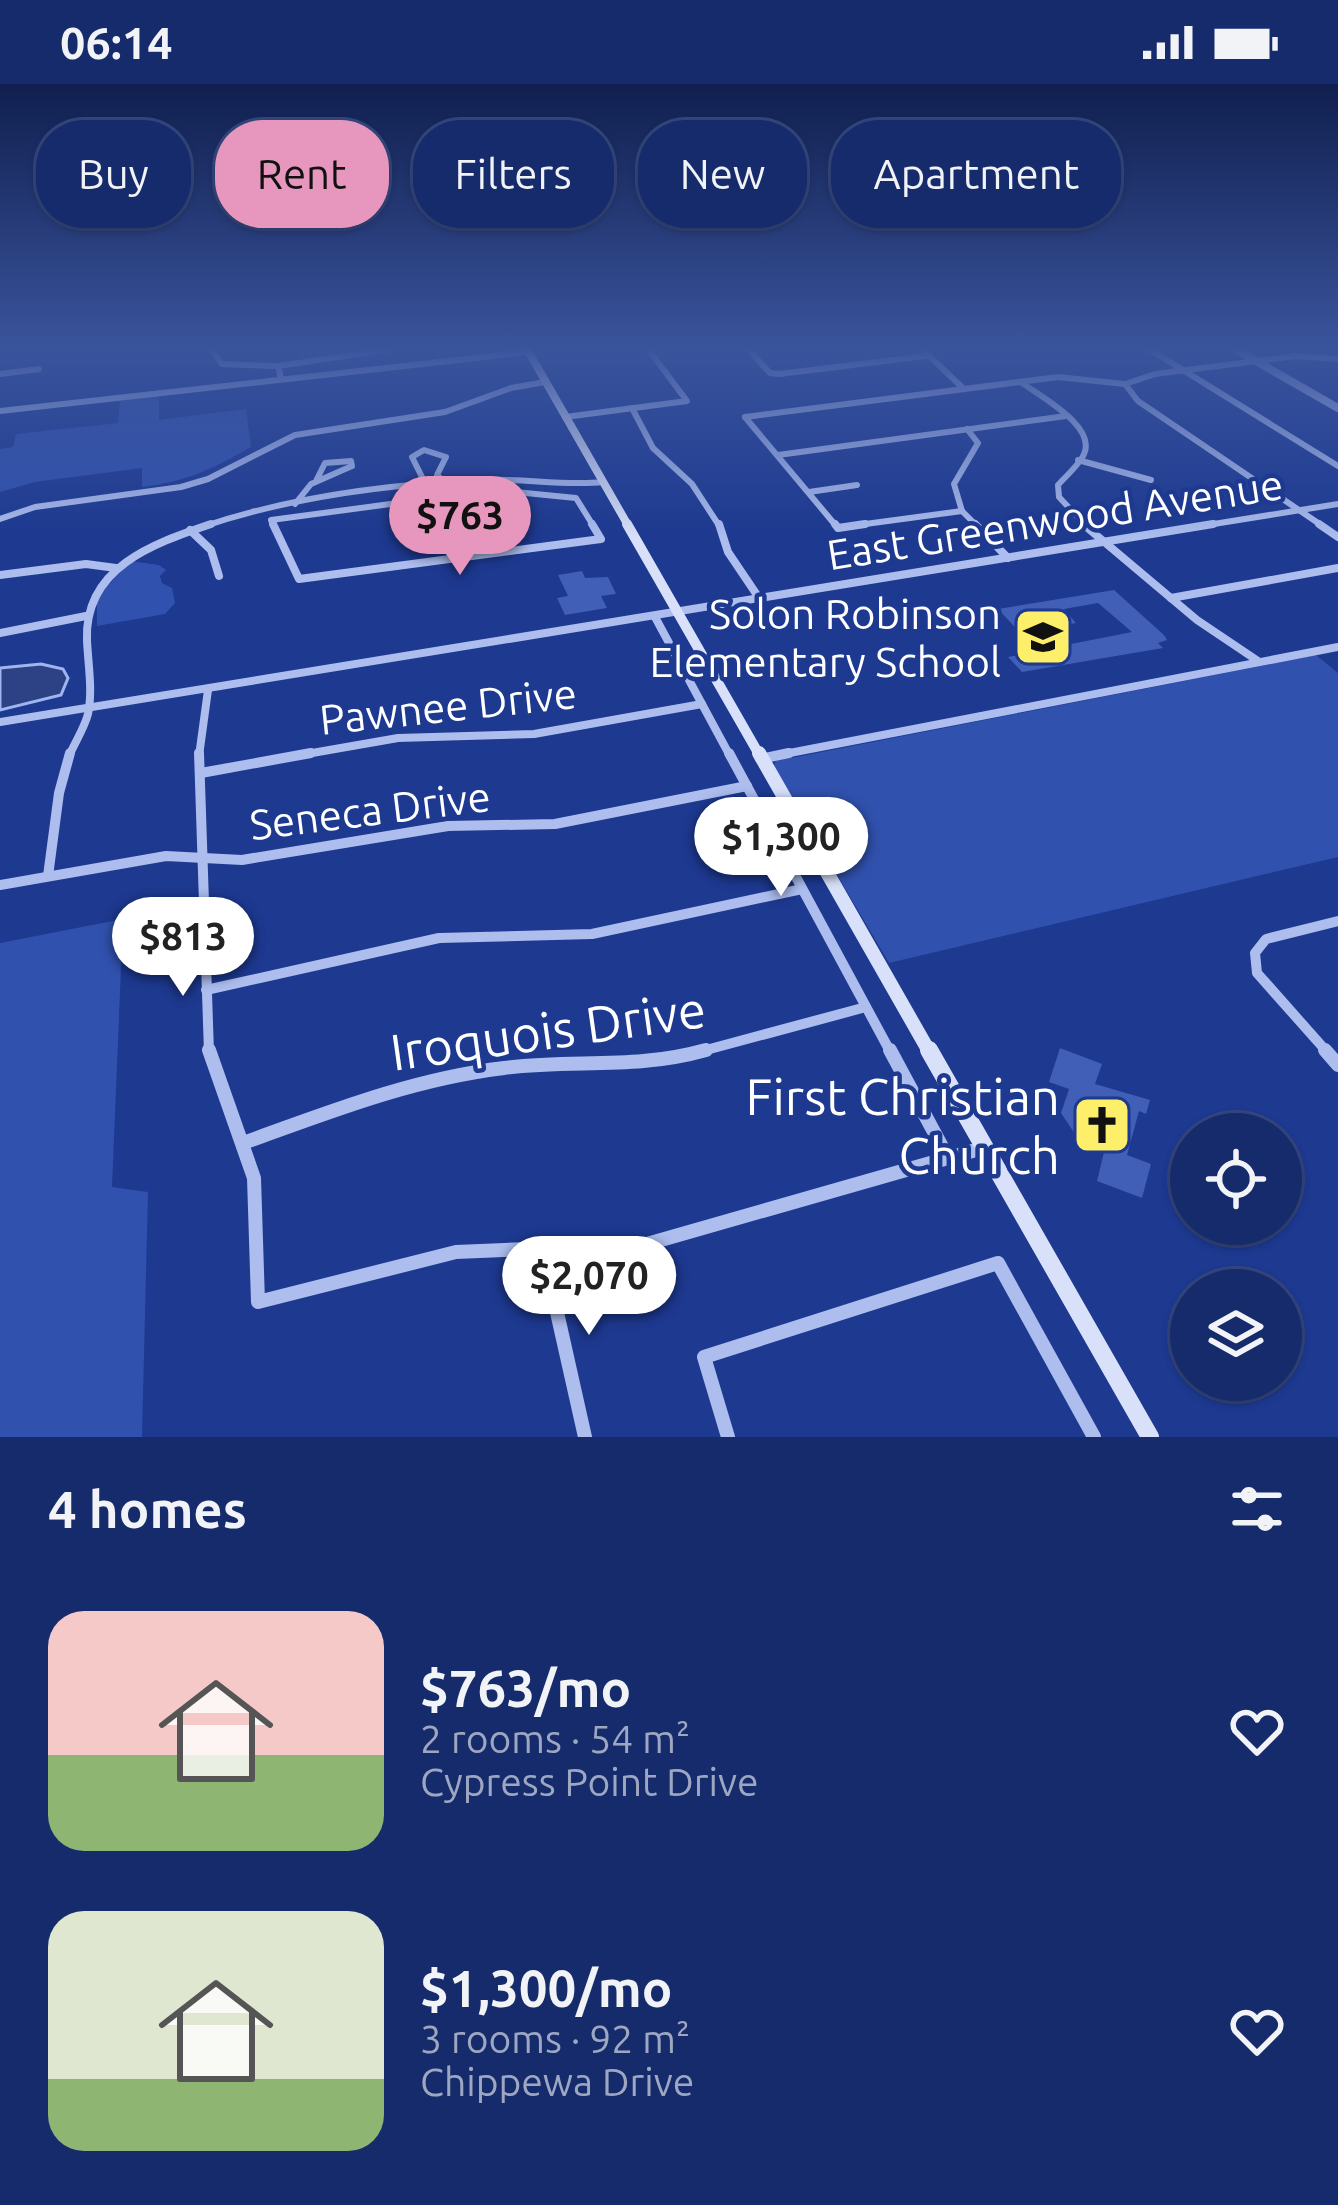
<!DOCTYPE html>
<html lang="en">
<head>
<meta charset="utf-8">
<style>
	:root { --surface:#162b6c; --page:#233774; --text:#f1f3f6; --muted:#9ea7c2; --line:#35477f; --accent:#e797bd }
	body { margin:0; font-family:Ubuntu,sans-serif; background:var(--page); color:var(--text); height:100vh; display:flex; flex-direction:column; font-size:45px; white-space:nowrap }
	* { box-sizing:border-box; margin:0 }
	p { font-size:39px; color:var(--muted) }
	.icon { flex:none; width:66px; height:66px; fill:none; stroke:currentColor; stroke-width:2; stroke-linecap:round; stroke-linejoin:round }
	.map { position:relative; height:1353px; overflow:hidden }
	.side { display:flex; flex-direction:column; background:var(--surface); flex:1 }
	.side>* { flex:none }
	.top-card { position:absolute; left:36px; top:36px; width:1266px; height:108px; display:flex; gap:24px }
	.buttons { position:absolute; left:1170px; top:1029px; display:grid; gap:24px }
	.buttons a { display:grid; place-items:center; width:132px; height:132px; border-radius:50%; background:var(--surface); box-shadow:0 3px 9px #0004,0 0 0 3px var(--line); font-size:60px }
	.price { position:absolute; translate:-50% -102px; padding:0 27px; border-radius:42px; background:#fff; color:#222; font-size:39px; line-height:78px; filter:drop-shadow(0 3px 6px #0008) }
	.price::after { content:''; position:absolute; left:50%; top:72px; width:36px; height:27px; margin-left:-18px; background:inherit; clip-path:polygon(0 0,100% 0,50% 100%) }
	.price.active { background:var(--accent); color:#111 }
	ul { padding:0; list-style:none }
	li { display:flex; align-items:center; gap:36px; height:300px; padding:0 48px }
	li span { display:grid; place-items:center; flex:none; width:336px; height:240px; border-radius:36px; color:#555 }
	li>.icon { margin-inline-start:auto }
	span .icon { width:144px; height:144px; fill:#fffc; stroke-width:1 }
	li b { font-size:51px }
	h2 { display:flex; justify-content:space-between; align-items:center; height:144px; padding:0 48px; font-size:51px }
	.chip { padding:0 42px; border-radius:48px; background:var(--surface); box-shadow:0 3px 9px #0004,0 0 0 3px var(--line); font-size:42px; line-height:108px }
	.chip.active { background:var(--accent); color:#111 }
	.status { display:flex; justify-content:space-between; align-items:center; height:84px; padding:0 60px; background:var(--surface); direction:ltr }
	.status svg { height:33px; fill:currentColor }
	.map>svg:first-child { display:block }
</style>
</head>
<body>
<div class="status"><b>06:14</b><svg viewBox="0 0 49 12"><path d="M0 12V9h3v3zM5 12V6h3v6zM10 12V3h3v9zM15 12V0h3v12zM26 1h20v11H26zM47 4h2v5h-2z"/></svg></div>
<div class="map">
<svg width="1338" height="1353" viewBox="0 0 1338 1353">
	<rect width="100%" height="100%" fill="#1d3990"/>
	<g fill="#3051ae">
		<path d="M159 312V336L246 325 251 363C213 385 185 398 142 403V384L35 398 0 408V365L13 363 16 350 118 339 120 316Z"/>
		<path d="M131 477 159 481 166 486 160 492 162 499 172 504 175 519 165 530 97 542V513Z"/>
		<path d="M1316 571 1338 589V773L889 879 773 682 776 677Z"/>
		<path d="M123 835 112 1103 148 1108 142 1353H0V859Z"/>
	</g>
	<path fill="#2d4284" stroke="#9fb5f0" stroke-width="3" d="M41 580 63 585 68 594 61 611 0 626V584Z"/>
	<g fill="#415fb6" fill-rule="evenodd">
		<path d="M582 487 585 494 608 493 616 510 601 512 607 524 565 531 557 514 568 512 558 491Z"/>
		<path d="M1114 506 1164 551 1167 556 1158 559 1163 564 1022 588 1008 573 1037 567 998 525ZM1098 519 1132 548 1066 561 1049 544 1076 539 1064 525Z"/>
		<path d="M1060 964 1102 980 1095 1000 1150 1016 1146 1030 1139 1027 1127 1071 1151 1080 1142 1114 1097 1097 1105 1064 1077 1053 1061 1029 1069 1005 1049 998Z"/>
	</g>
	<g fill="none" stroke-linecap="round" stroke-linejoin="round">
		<g stroke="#acbdee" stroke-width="6">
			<path d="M211 265 222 280 278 282"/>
			<path d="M748 265 770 289 779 290 926 272"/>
			<path d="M922 265 964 305"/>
			<path d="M1149 265 1338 382"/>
			<path d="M0 290 39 285"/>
			<path d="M281 295 278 282 392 265"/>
			<path d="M1021 298C1039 312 1097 342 1084 370 1080 380 1066 392 1058 401L1059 413 1087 443"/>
			<path d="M1125 300 1138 317 1324 443"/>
			<path d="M632 324 653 364 692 400 720 443"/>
			<path d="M0 327 529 268"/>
			<path d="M565 333 687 317 648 265"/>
			<path d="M745 333 1058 293 1125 300 1155 290 1296 272 1338 275"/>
			<path d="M745 333 837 443"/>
			<path d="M967 345 978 359 954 400 962 427 978 443"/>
			<path d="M778 371 1066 332"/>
			<path d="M1078 376 1151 396"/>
			<path d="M421 403 422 393 412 373 424 366 446 373 437 391 447 400"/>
			<path d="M809 408 857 401"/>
			<path d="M295 420 311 400 352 382 351 377 325 379 317 395"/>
			<path d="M0 435 35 423 181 403 208 395 295 351 445 328 511 304 545 298"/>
			<path d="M202 443C290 413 390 400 483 396 523 394 563 402 603 398"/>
			<path d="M274 443 271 436 495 406 576 414 594 443"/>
			<path d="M843 443 962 427"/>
			<path d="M1195 443 1338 420"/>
		</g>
		<g stroke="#acbdee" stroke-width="8">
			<path d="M273 440 299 495 601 455 592 440"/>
			<path d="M719 440 728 468 759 514"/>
			<path d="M835 440 838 444 865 440"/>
			<path d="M975 440 1008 474"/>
			<path d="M1083 440 1197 536 1258 577"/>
			<path d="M1319 440 1338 453"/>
			<path d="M190 446 211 466 219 492"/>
			<path d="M0 491 86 480 116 484"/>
			<path d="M1171 514 1338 484"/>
			<path d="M655 533 730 672"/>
			<path d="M0 549 86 532"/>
			<path d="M0 638 1213 440"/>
			<path d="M69 672C75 658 84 645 88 630 93 606 88 580 87 556 84 484 152 460 211 440"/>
			<path d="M199 672 208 606"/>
			<path d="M295 672 398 654 534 650 702 620"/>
			<path d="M774 672 1338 563"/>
		</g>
		<g stroke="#acbdee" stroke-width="10">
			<path d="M199 669 209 969"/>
			<path d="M729 669 891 969"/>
			<path d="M760 675 789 669"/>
			<path d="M201 689 311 669"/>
			<path d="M780 764 807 758"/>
			<path d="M48 792 59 709 70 669"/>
			<path d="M0 801 166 772 242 776 448 742 555 740 747 702"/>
			<path d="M206 906 439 854 592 850 802 805"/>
			<path d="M695 969 866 923"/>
			<path d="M1328 969 1257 889 1255 869 1266 855 1338 837"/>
		</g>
		<g stroke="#acbdee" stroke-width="14">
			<path d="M209 966 254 1094 258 1218 456 1168 647 1160 983 1064"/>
			<path d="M890 966 948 1074"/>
			<path d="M1325 966 1338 981"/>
			<path d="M246 1058C332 1027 413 995 504 984 574 975 635 986 706 966"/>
			<path d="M543 1166 585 1353"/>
			<path d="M728 1353 704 1273 998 1179 1094 1353"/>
		</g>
		<path stroke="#acbdee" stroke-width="8" d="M1235 265 1338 324"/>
		<path stroke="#d9e1fa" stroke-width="8" d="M527 265 629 443"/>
		<path stroke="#d9e1fa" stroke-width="10" d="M627 440 760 672"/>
		<path stroke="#d9e1fa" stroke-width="14" d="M759 669 930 969"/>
		<path stroke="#d9e1fa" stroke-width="18" d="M929 966 1150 1353"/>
	</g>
	<linearGradient id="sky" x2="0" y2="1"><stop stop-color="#101f4f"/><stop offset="0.58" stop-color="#3a549c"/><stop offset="1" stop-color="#3a549c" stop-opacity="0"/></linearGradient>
	<rect width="1338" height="455" fill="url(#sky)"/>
	<defs>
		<g id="school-square" transform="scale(3)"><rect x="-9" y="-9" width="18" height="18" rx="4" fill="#feef6a" stroke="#1d3990"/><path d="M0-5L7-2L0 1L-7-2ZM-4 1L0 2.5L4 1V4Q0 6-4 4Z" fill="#111"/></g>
		<g id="church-square" transform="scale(3)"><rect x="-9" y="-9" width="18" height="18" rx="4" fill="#feef6a" stroke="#1d3990"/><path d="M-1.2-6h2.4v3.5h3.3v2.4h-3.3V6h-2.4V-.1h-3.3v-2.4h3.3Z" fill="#111"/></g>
	</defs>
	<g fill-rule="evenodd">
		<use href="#school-square" x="1043" y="553"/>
		<use href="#church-square" x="1102" y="1041"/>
	</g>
	<g text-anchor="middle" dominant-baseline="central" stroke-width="9" stroke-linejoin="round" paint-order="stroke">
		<g font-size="42" fill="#fff" stroke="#1d3990">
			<text transform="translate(1055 435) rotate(-9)">East Greenwood Avenue</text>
			<text transform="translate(448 622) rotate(-6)">Pawnee Drive</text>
			<text transform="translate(370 726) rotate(-7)">Seneca Drive</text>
		</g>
		<g font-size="42" fill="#fff" stroke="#1d3990" text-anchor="end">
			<text x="1001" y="529">Solon Robinson<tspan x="1001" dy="48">Elementary School</tspan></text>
		</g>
		<g font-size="51" fill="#fff" stroke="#1d3990">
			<text transform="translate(548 946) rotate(-8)">Iroquois Drive</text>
		</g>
		<g font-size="51" fill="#fff" stroke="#1d3990" text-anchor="end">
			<text x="1060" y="1012">First Christian<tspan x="1060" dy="59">Church</tspan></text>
		</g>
	</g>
</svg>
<div class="buttons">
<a><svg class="icon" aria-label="locate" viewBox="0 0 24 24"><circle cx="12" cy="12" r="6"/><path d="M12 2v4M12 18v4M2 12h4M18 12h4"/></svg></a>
<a><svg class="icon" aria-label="layers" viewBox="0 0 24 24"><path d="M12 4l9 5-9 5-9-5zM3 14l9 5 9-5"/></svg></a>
</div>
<b class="price active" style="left:460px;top:494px">$763</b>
<b class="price" style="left:781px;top:815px">$1,300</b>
<b class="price" style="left:183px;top:915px">$813</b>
<b class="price" style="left:589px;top:1254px">$2,070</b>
<div class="top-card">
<a class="chip">Buy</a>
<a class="chip active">Rent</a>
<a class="chip">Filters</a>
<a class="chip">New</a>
<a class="chip">Apartment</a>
</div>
</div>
<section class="side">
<h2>4 homes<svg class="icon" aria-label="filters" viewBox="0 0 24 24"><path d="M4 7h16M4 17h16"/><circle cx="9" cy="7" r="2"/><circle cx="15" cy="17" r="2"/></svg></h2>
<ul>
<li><span style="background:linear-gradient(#f6c9c9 60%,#8fb573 0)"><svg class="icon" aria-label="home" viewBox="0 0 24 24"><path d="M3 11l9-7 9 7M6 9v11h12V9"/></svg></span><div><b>$763/mo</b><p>2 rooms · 54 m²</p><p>Cypress Point Drive</p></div><svg class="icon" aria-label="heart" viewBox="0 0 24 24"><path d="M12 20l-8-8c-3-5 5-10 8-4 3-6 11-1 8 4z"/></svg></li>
<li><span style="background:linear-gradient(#dfe7d0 70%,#8fb573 0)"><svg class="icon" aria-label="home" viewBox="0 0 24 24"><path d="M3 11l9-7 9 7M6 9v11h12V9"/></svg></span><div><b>$1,300/mo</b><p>3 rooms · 92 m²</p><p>Chippewa Drive</p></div><svg class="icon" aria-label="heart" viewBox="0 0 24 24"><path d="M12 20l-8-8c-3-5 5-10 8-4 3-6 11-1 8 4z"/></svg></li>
</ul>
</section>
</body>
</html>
